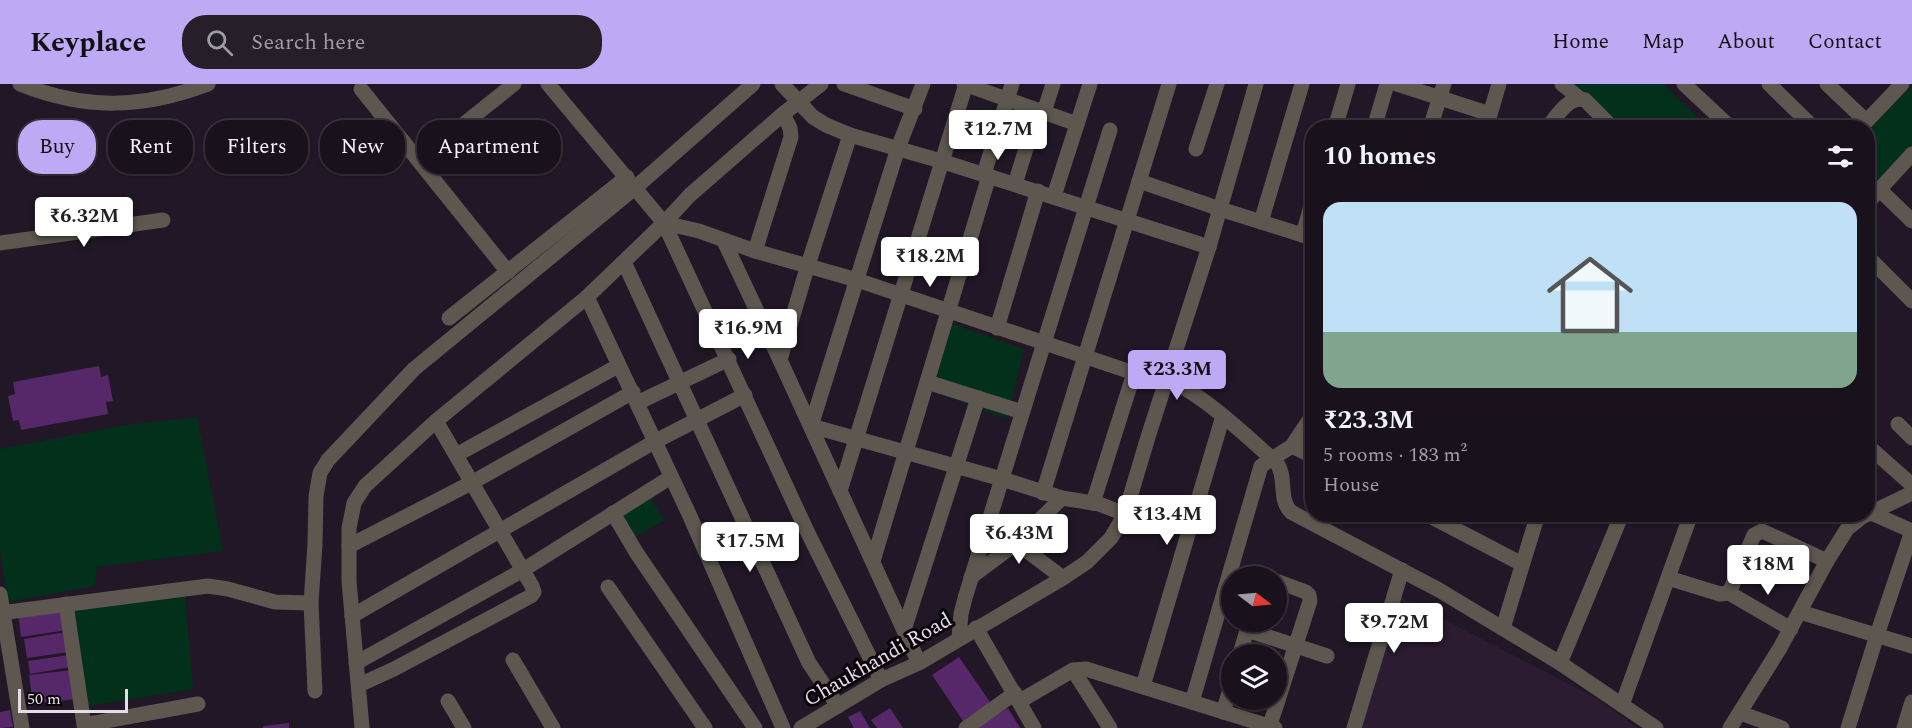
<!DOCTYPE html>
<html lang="en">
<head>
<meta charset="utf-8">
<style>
	:root { --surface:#19111c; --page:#261f29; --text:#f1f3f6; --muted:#9f9da3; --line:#37313b; --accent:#bea9f5 }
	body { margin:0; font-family:Spectral,serif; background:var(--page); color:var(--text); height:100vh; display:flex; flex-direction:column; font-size:22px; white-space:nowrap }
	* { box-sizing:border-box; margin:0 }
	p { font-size:20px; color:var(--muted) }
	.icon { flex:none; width:33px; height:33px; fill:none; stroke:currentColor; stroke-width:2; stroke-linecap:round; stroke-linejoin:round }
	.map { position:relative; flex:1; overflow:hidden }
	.drawer { position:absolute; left:1305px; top:36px; width:570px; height:402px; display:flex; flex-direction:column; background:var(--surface); border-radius:24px; box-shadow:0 2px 4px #0004,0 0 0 2px var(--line) }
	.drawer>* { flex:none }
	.banner { position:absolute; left:18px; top:36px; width:570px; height:54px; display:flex; gap:12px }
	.needle { width:39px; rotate:106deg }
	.buttons { position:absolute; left:1221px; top:482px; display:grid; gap:12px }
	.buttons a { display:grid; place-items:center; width:66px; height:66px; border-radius:50%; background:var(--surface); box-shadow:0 2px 4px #0004,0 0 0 2px var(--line); font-size:30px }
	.scale { position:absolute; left:18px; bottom:15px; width:110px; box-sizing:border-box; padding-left:6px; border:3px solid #e4dde8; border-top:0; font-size:16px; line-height:21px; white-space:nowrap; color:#e4dde8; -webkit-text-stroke:4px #09050a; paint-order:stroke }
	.price { position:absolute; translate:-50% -51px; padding:0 14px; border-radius:6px; background:#fff; color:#222; font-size:20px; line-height:39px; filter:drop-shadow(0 2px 3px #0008) }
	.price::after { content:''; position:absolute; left:50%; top:36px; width:18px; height:14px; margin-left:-9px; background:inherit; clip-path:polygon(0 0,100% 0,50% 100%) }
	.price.current { background:var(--accent); color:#111 }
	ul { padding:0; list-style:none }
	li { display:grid; align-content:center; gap:12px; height:318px; padding:0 18px }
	li span { display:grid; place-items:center; height:186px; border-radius:18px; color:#555 }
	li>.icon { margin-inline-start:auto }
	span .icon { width:108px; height:108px; fill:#fffc; stroke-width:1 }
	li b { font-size:26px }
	h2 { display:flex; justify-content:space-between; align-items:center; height:72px; padding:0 18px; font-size:26px }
	.tag { padding:0 21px; border-radius:24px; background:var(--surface); box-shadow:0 2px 4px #0004,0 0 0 2px var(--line); font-size:21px; line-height:54px }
	.tag.current { background:var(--accent); color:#111 }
	header { display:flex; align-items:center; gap:36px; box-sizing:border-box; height:84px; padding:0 30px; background:var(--accent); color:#111 }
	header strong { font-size:28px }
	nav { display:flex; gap:33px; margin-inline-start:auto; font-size:21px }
	.search { width:420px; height:54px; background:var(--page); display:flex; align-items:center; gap:15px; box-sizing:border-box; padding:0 21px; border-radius:24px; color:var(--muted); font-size:22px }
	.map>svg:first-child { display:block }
</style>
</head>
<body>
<header>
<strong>Keyplace</strong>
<div class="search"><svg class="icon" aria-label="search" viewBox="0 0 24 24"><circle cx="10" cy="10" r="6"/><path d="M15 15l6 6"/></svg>Search here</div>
<nav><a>Home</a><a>Map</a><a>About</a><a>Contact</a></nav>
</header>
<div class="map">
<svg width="1912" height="644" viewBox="0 0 1912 644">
	<rect width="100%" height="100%" fill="#211726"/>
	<path fill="#2b1c31" d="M1401 513 1598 615 1638 644H1361Z"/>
	<g fill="#03301b">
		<path d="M1558 0H1663L1708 43H1602Z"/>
		<path d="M1912 1V70L1868 118V47Z"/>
		<path d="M944 237 1024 265 1007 335 925 304Z"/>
		<path d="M197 333 223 467 97 483 95 502 8 518 0 466V365L125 341Z"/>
		<path d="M651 414 664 437 626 457 614 436Z"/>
		<path d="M185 511 193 605 89 622 73 519Z"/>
	</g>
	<g fill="#562869">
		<path d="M99 282 101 293 108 291 113 317 106 318 108 330 21 346 19 336 13 337 8 312 15 310 13 298Z"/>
		<path d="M63 523 67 546 21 553 18 529Z"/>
		<path d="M66 548 69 568 27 574 24 555Z"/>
		<path d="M69 571 71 583 30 590 28 577Z"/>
		<path d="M959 573 990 618 963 637 932 591Z"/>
		<path d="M72 586 76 615 33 620 29 591Z"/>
		<path d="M890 624 903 644H877L871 636Z"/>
		<path d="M1008 624 1020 644H974Z"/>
		<path d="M10 626 13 643 0 644V628Z"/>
		<path d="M860 627 870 644H854L848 633Z"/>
		<path d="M289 639V644H263V642Z"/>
	</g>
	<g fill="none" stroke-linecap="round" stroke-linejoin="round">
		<g stroke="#5d574f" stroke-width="15">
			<path d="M20 0C85 26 142 25 208 0"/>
			<path d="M548 0 664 139 806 445 881 596"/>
			<path d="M782 0 813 33 826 41 850 51 941 77 1209 163"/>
			<path d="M844 0 915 25"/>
			<path d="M923 0 898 64 811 342 1002 395 1062 414 1099 420 1125 430"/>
			<path d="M964 0 1077 40"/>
			<path d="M1397 0 1490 30"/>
			<path d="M1562 0 1579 14"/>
			<path d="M1684 0 1731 44"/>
			<path d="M1769 0 1814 44"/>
			<path d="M1827 0 1866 37"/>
			<path d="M361 5 508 188"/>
			<path d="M1044 28 1053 0"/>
			<path d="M1335 44 1348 0"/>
			<path d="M1374 44 1387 0"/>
			<path d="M1430 44 1444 0"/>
			<path d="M1486 44 1499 0"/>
			<path d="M1547 44C1556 33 1569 11 1585 16L1613 44"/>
			<path d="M1860 44 1902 0"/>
			<path d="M850 51 807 184 780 276 919 579"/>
			<path d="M1196 65 1217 0"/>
			<path d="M419 76 514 0"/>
			<path d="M984 90 1012 0"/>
			<path d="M1139 97 1220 125 1312 154"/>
			<path d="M1015 100 1038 26"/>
			<path d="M1879 105 1912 137"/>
			<path d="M1054 112 1090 0"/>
			<path d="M1868 118 1912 70"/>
			<path d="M1261 138 1302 0"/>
			<path d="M664 139 699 147 755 167 857 196 1134 289"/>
			<path d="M1303 151 1312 118"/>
			<path d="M724 157 780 276"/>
			<path d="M0 159 163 136"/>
			<path d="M755 167 791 53 790 44 783 30"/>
			<path d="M1868 173 1912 217"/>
			<path d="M624 178 809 579 838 622"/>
			<path d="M587 213 689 430 783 644"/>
			<path d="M449 234 627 93"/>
			<path d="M997 244 1038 107"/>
			<path d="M927 298 1022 328"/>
			<path d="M637 319 729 275"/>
			<path d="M1898 340 1912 354"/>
			<path d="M1292 362 1312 372"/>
			<path d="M1868 362 1912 401"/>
			<path d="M456 371 618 282"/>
			<path d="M840 407 966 0"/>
			<path d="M1043 409 1169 0"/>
			<path d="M1093 419 1134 289 1136 287C1185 290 1241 348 1277 379 1287 394 1278 415 1291 428L1439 506 1560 579 1656 644"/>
			<path d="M613 429 636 468 755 644"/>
			<path d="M1871 429 1912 447"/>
			<path d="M1426 430 1522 480"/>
			<path d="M986 448 1026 466 1063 494"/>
			<path d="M349 462 473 398 633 308"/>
			<path d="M873 477 989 92"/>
			<path d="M971 493 1014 461 1062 414"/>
			<path d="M1668 494 1720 510 1729 509 1754 451 1762 447 1827 477"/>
			<path d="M608 503 705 644"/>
			<path d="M1729 509 1791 545"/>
			<path d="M0 510 22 644"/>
			<path d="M66 520 84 641 198 620"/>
			<path d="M1800 528 1912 562"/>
			<path d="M0 529 208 502 228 505 275 518 311 519"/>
			<path d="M352 532 654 358 745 311"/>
			<path d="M976 544 1034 644"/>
			<path d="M1503 544 1538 430"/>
			<path d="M904 546 978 314"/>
			<path d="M959 554 961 530 965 514 1110 46"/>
			<path d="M1240 570 1247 546 1327 572"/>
			<path d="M513 576 553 644"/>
			<path d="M356 579 523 486 671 393"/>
			<path d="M1560 579 1622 430"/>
			<path d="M1073 586 1110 644"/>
			<path d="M359 601 394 585 531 512 534 508 532 502 436 337"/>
			<path d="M1143 602 1223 332"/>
			<path d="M315 607 311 519 315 460 316 412 320 389 328 376 414 285 636 103 753 0"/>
			<path d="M448 617 464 644"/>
			<path d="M1020 617 1073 586 1086 585 1275 644"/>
			<path d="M1192 618 1261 382 1292 362 1312 332"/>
			<path d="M1622 621 1691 430"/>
			<path d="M1223 628 1232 599"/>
			<path d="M1740 629 1782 644"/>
			<path d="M362 644 349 497V444L354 419 365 402 436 337 587 213 664 139 690 111 783 30 821 0"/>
			<path d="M801 644 881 596 919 579 1063 494 1087 478 1111 454 1125 430 1148 353 1209 163 1256 0"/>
			<path d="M966 644 1015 609"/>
			<path d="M1269 644 1310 517 1309 511 1306 508 1276 497"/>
			<path d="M1354 644 1402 486"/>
			<path d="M1730 644 1780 564 1827 477 1847 445 1862 433 1912 409"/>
			<path d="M1848 644 1877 551 1912 447"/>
			<path d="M1904 644 1912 618"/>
		</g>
	</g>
	<g text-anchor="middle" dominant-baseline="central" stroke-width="6" stroke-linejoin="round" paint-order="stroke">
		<g font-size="21" fill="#e4dde8" stroke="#09050a">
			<text transform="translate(878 576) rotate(-30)">Chaukhandi Road</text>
		</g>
	</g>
</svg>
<div class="buttons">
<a><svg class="needle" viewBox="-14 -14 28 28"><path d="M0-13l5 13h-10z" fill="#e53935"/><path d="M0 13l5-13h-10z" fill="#9f9da3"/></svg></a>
<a><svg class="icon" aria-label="layers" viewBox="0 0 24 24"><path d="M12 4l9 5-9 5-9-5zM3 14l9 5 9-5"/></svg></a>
</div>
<div class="scale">50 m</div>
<b class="price" style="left:998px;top:77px">₹12.7M</b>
<b class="price" style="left:84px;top:164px">₹6.32M</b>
<b class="price" style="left:930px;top:204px">₹18.2M</b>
<b class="price" style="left:748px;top:276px">₹16.9M</b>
<b class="price current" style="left:1177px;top:317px">₹23.3M</b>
<b class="price" style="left:1167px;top:462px">₹13.4M</b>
<b class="price" style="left:1019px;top:481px">₹6.43M</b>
<b class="price" style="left:750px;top:489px">₹17.5M</b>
<b class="price" style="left:1768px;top:512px">₹18M</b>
<b class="price" style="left:1394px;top:570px">₹9.72M</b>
<div class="banner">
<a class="tag current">Buy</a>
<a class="tag">Rent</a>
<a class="tag">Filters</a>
<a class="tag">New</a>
<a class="tag">Apartment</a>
</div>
<section class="drawer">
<h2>10 homes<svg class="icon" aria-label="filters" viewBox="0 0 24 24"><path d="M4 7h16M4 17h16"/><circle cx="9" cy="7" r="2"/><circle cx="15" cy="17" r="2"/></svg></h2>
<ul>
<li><span style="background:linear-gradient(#bfe0f5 70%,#7fa58c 0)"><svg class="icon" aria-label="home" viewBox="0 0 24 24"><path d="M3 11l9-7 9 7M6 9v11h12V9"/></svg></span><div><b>₹23.3M</b><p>5 rooms · 183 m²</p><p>House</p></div></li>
</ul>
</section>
</div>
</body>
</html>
